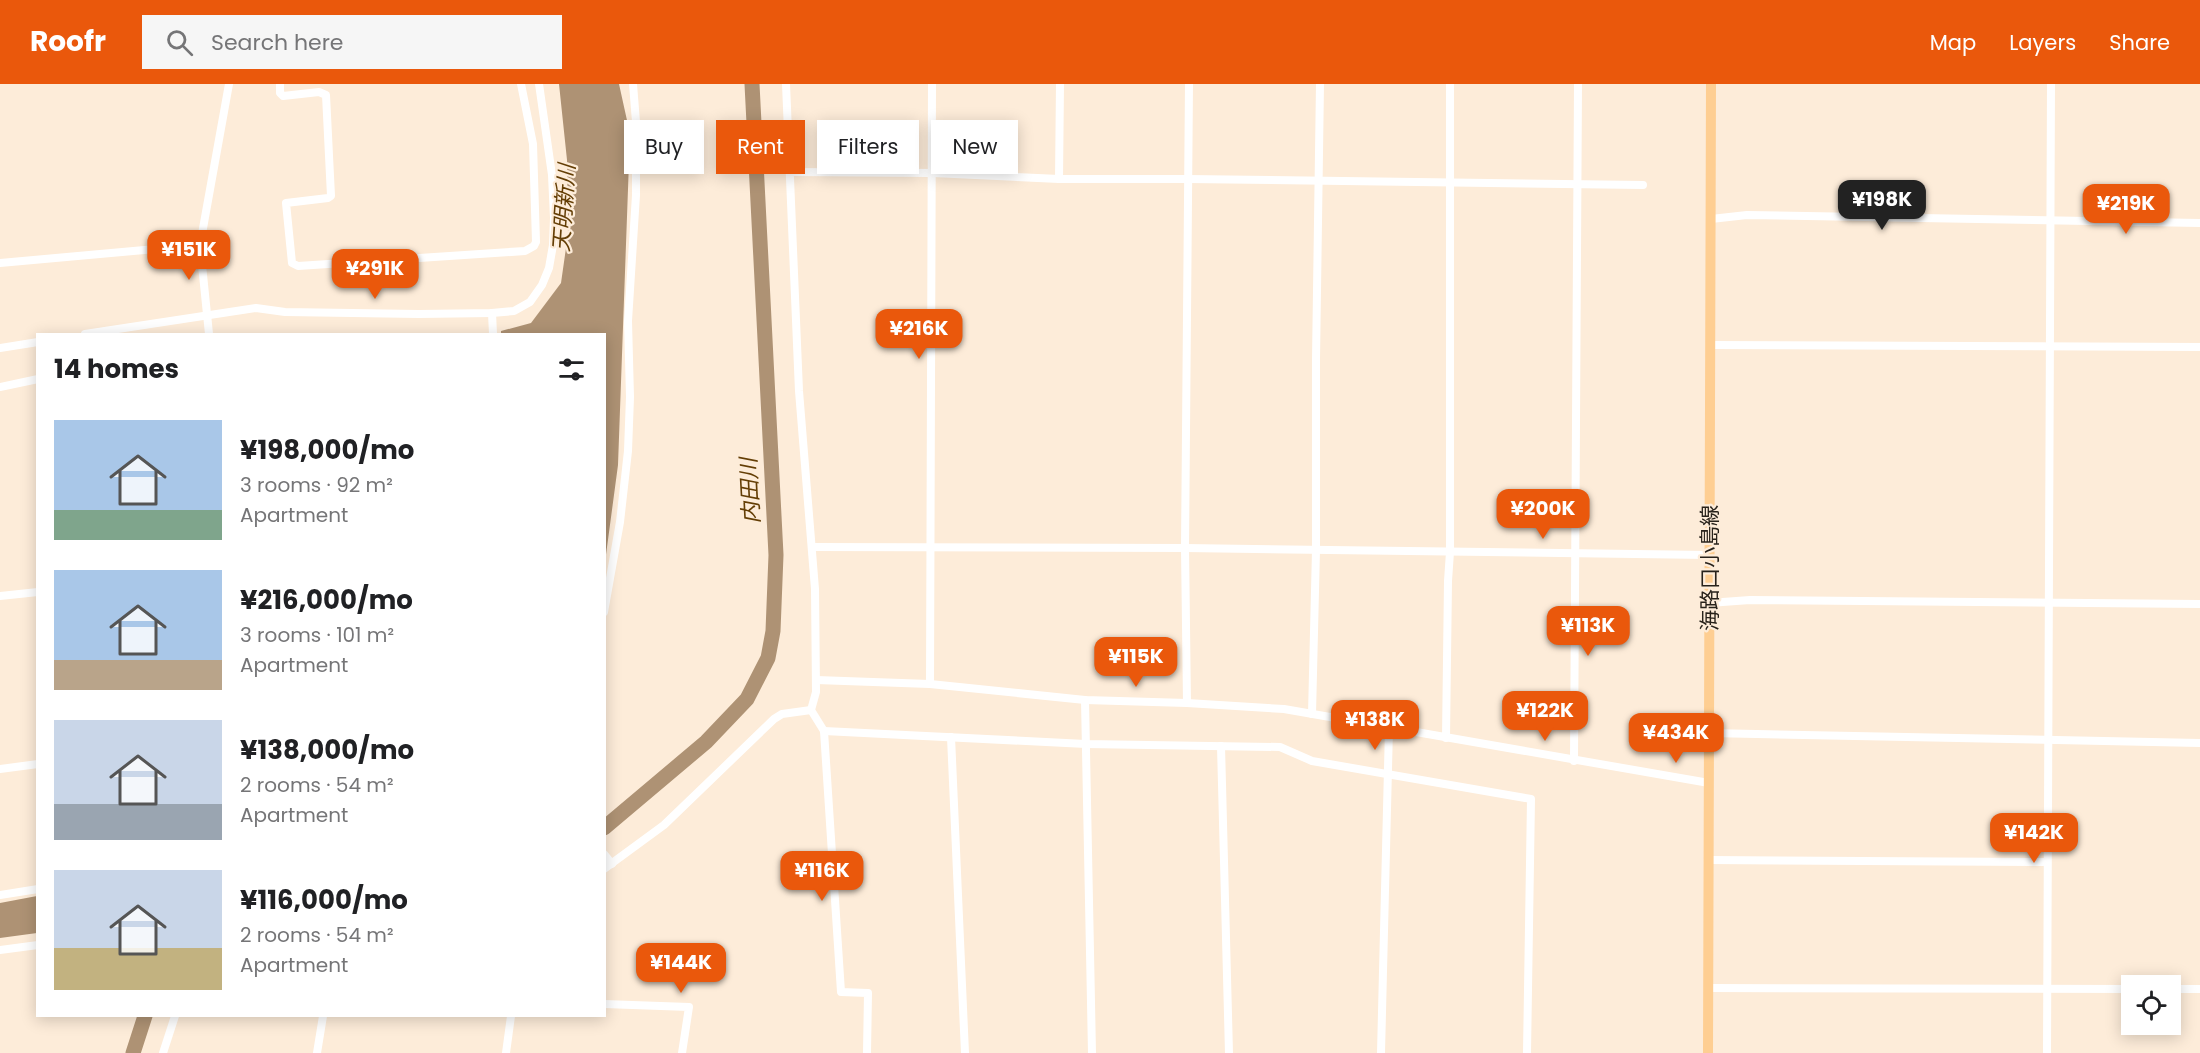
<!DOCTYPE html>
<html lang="en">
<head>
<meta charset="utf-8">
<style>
	:root { --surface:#fff; --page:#f6f6f6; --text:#202124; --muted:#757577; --accent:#ea580c }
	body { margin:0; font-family:Poppins,"Noto Sans JP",sans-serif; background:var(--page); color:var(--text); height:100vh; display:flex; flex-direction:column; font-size:22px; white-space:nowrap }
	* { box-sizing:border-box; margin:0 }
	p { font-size:20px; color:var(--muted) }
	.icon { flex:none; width:33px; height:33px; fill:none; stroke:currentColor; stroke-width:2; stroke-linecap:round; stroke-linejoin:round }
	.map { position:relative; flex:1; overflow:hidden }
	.details { position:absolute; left:36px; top:249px; width:570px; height:684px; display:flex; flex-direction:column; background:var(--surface); border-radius:0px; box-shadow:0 3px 15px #0003 }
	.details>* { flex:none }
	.hud { position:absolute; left:624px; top:36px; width:570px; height:54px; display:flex; gap:12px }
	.tools { position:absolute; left:2121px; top:891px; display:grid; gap:12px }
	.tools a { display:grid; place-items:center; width:60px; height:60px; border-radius:0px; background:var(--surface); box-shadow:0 3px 15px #0003; font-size:30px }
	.price { position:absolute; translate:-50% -51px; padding:0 14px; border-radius:12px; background:var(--accent); color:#fff; font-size:20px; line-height:39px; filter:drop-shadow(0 2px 3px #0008) }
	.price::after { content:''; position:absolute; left:50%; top:36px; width:18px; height:14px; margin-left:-9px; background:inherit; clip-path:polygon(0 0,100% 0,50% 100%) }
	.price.selected { background:#222; color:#fff }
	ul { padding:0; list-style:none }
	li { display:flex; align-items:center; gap:18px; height:150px; padding:0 18px }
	li span { display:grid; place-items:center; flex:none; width:168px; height:120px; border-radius:0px; color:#555 }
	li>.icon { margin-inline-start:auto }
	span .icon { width:72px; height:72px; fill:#fffc; stroke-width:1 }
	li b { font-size:26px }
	h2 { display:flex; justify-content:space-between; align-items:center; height:72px; padding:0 18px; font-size:26px }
	.chip { padding:0 21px; border-radius:0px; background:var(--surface); box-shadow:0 3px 15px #0003; font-size:21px; line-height:54px }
	.chip.selected { background:var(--accent); color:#fff }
	header { display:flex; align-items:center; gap:36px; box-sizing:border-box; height:84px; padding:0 30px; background:var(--accent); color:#fff }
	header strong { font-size:28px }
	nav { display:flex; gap:33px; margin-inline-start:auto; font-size:21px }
	.search { width:420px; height:54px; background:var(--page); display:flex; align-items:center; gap:15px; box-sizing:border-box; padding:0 21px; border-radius:0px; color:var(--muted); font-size:22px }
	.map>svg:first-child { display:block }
</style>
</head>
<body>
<header>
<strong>Roofr</strong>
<div class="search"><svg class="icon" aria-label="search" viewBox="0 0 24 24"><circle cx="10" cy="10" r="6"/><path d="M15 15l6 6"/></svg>Search here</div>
<nav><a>Map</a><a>Layers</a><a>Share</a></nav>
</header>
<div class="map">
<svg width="2200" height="969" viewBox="0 0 2200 969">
	<rect width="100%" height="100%" fill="#fdecd9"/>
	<g fill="#ae9274">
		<path d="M559 0H619L630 50 618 381 605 478 604 250H501V247L531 239 561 199 568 150 567 76Z"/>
		<path d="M37 812V849L0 854V819Z"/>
	</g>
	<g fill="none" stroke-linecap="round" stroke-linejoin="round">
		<g stroke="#ae9274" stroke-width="15">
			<path d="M604 744 706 658 747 615 768 574 773 547 776 471 752 0"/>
			<path d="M133 969 145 932"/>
		</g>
		<g stroke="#fff" stroke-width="8">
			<path d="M280 0V9L283 12 319 8 326 11 331 112 328 114 286 119 292 179 298 182 525 167 534 162 536 158 533 60 521 0"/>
			<path d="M786 0 799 307 815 505 816 608 811 626 824 647 841 908 868 909 867 969"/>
			<path d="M791 88 933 89 1059 95H1187L1643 101"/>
			<path d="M1059 95 1060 0"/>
			<path d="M1711 135 1747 131 2200 139"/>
			<path d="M0 179 200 161"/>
			<path d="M492 229 493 250"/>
			<path d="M85 250 256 224 285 228 419 230 492 229 514 227 530 218 542 201 549 184 553 161 554 134 552 91 539 0"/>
			<path d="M209 250 200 161 229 0"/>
			<path d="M1711 261 2200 263"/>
			<path d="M0 264 38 258"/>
			<path d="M0 303 38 295"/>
			<path d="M812 463 1185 464 1709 471"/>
			<path d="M0 512 38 508"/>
			<path d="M1709 519 1750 516 2200 520"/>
			<path d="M604 528 620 438 628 367 630 313 628 237 636 111V38L633 0"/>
			<path d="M816 596 930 600 1085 616 1187 619 1284 625 1709 699"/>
			<path d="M930 600 932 0"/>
			<path d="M1085 616 1092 969"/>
			<path d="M1187 619 1185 464 1189 0"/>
			<path d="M1312 630 1316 466V276L1320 0"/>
			<path d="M824 647 1086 660 1280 663 1312 677 1531 715 1527 969"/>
			<path d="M1709 649 2200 659"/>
			<path d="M951 653 965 969"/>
			<path d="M1446 654 1448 497 1450 468V0"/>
			<path d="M1221 662 1229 969"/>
			<path d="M1574 677 1578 0"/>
			<path d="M0 685 38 680"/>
			<path d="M604 770 612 780"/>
			<path d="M1708 776 2047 778"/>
			<path d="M604 785 664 741 774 635 782 630 811 626"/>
			<path d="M0 811 38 805"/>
			<path d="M0 866 38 861"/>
			<path d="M1708 904 2132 905"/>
			<path d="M2170 905H2200"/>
			<path d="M604 920 689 923 682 969"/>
			<path d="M163 969 175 932"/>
			<path d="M317 969 323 932"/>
			<path d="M506 969 511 932"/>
			<path d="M1381 969 1389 644"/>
			<path d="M2047 969 2051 0"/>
		</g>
		<path stroke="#fece92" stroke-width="10" d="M1708 969 1711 0"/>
	</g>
	<g text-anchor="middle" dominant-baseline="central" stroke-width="4.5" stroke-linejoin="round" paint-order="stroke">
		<g font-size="21" fill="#28221b" stroke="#fdecd9">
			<text transform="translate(1709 484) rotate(-90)">海路口小島線</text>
		</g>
		<g font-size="22" font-style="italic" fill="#643e05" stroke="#fdecd9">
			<text transform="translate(564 124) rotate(-86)">天明新川</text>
			<text transform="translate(750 407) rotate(-93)">内田川</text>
		</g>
	</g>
</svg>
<div class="tools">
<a><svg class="icon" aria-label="locate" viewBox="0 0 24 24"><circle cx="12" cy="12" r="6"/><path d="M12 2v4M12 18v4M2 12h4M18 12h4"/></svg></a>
</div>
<b class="price selected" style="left:1882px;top:147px">¥198K</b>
<b class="price" style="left:2126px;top:151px">¥219K</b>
<b class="price" style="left:189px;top:197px">¥151K</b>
<b class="price" style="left:375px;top:216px">¥291K</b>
<b class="price" style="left:919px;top:276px">¥216K</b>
<b class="price" style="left:1543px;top:456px">¥200K</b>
<b class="price" style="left:1588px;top:573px">¥113K</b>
<b class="price" style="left:1136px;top:604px">¥115K</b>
<b class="price" style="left:1545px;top:658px">¥122K</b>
<b class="price" style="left:1375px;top:667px">¥138K</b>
<b class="price" style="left:1676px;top:680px">¥434K</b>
<b class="price" style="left:2034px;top:780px">¥142K</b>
<b class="price" style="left:822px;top:818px">¥116K</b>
<b class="price" style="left:681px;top:910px">¥144K</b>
<div class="hud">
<a class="chip">Buy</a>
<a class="chip selected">Rent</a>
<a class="chip">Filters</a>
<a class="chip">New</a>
</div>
<section class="details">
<h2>14 homes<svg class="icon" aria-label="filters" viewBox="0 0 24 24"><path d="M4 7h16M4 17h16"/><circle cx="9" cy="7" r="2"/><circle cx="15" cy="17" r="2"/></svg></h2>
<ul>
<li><span style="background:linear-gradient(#a9c7e8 75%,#7fa58c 0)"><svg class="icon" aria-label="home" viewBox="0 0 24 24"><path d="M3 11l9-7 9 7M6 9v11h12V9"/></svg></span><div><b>¥198,000/mo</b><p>3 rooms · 92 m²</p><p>Apartment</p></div></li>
<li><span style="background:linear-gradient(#a9c7e8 75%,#b9a48a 0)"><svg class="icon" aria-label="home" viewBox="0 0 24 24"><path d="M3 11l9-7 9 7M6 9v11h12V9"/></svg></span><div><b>¥216,000/mo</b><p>3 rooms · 101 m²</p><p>Apartment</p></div></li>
<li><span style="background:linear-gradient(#c9d6e8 70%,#9aa5b1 0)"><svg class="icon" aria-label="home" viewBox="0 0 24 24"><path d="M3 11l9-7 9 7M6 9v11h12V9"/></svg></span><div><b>¥138,000/mo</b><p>2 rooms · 54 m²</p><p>Apartment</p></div></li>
<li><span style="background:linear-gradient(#c9d6e8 65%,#c2b280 0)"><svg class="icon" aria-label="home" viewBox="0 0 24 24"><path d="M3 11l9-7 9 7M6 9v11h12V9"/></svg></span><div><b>¥116,000/mo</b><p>2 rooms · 54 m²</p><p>Apartment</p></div></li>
</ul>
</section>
</div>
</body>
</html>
